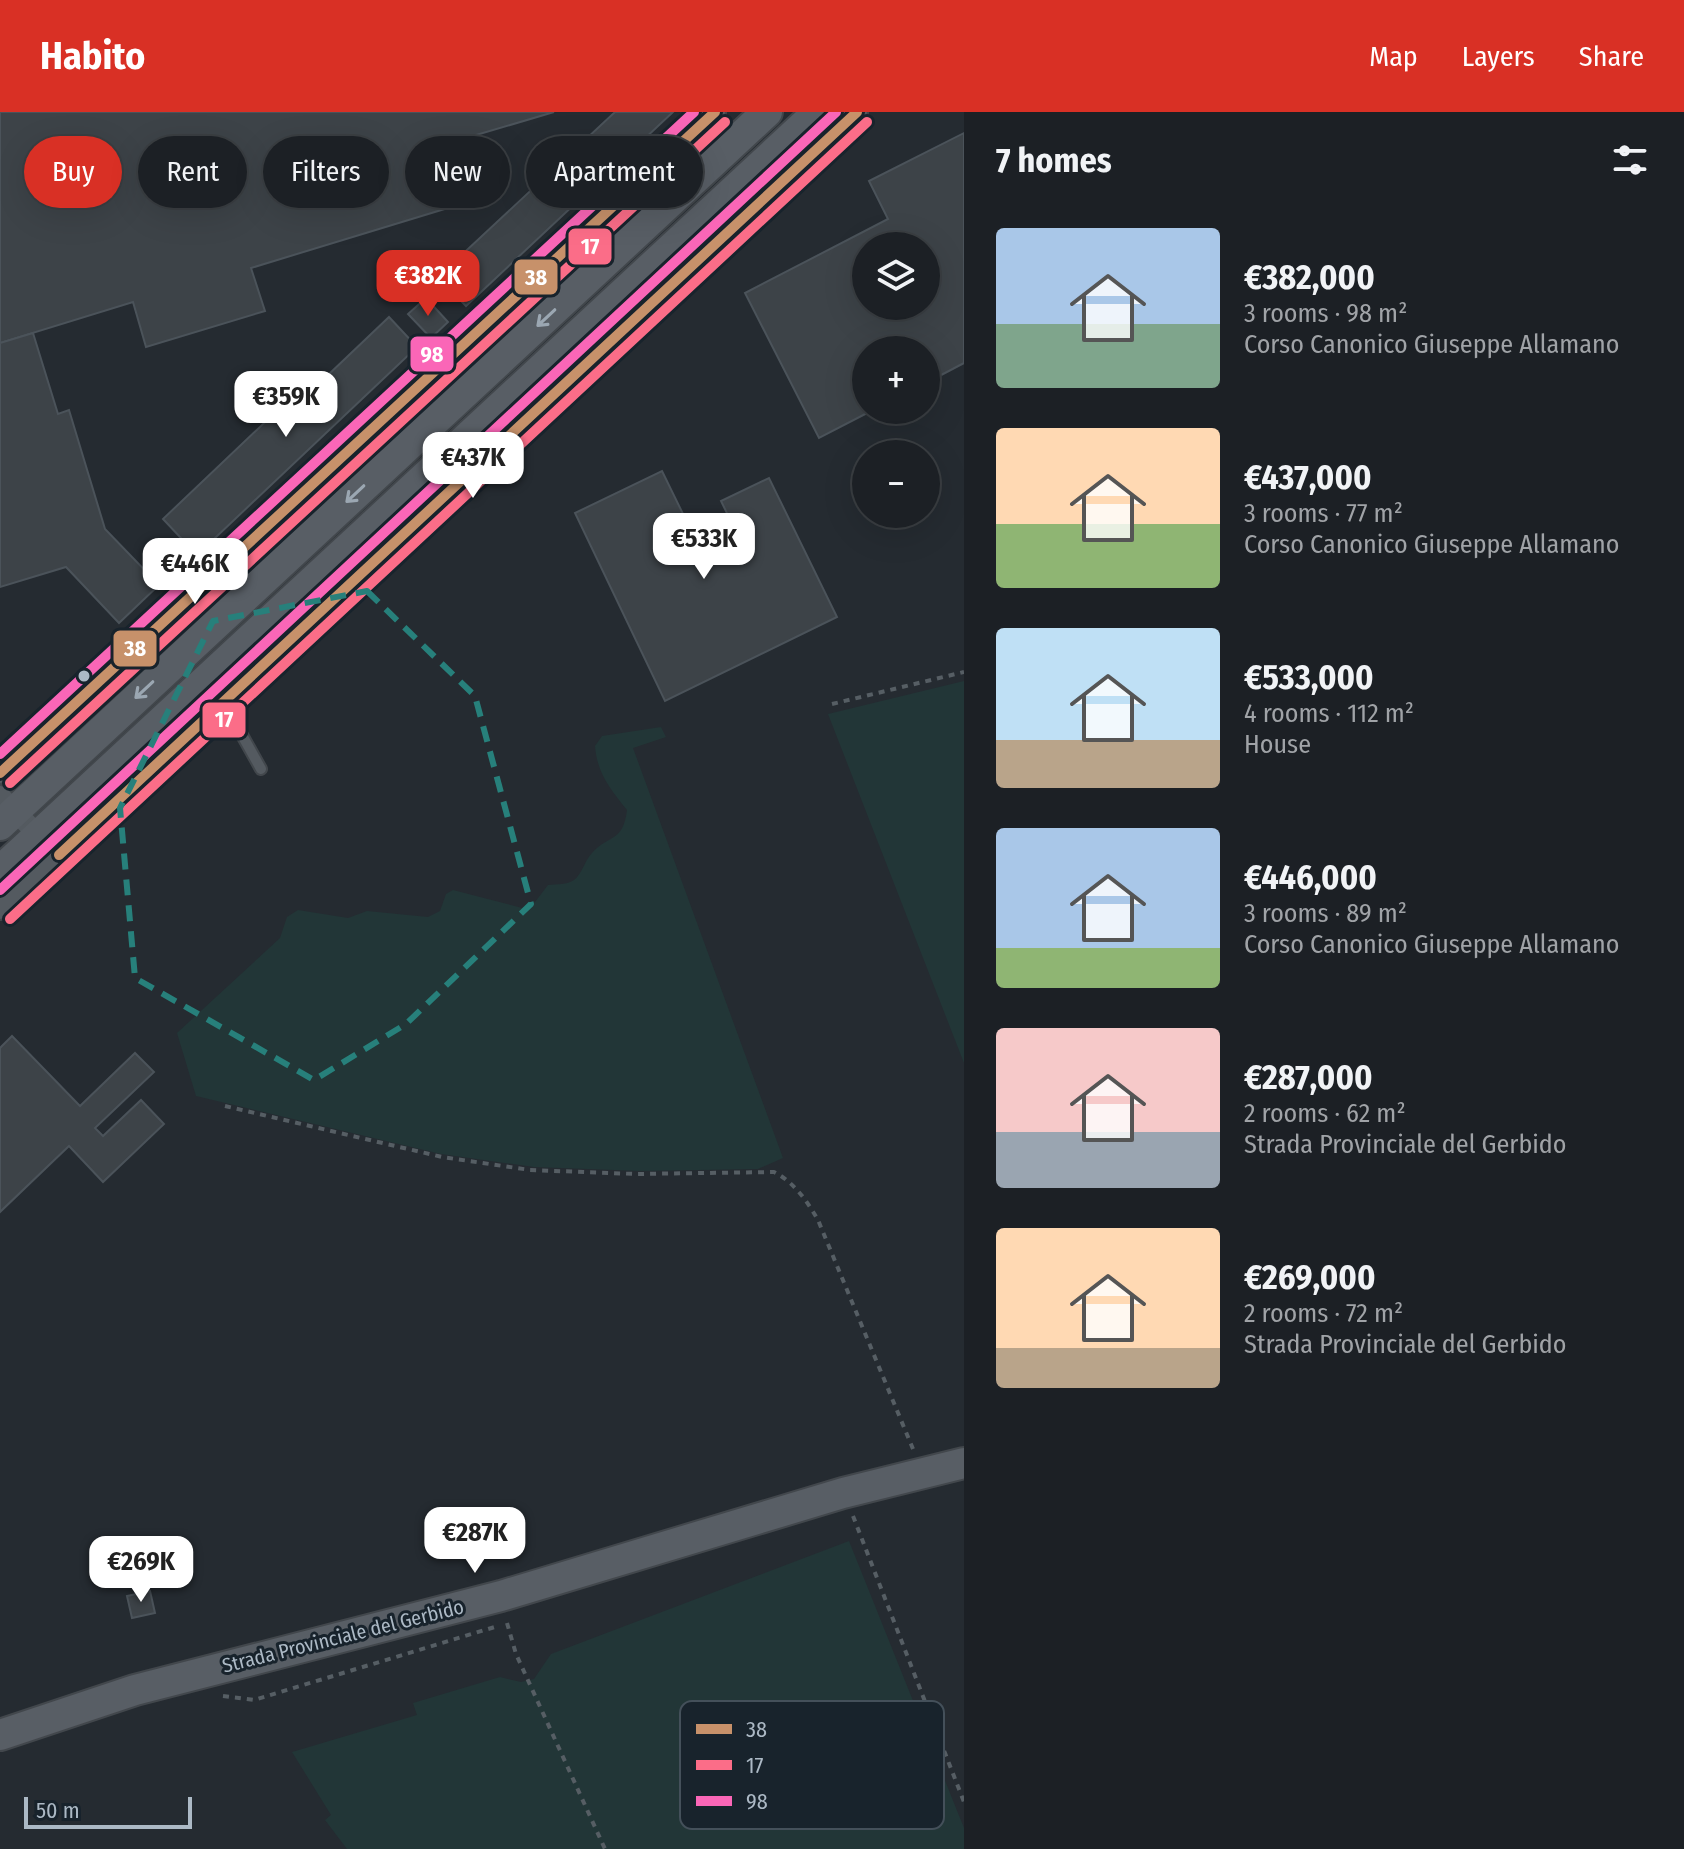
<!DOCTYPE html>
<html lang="en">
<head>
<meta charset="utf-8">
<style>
	:root { --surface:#1c2025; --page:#25282d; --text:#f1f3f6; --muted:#a0a3a7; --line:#3a3e42; --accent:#d93025 }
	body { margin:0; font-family:"Fira Sans Condensed",sans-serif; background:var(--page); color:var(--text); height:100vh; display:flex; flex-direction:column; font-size:30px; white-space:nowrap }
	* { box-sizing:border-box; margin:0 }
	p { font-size:26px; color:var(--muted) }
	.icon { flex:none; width:44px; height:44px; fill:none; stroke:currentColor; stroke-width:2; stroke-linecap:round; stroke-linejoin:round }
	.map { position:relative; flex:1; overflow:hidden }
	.drawer { display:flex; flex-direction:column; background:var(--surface); width:720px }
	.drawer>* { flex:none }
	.hud { position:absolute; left:24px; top:24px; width:760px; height:72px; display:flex; gap:16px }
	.tools { position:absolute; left:852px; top:120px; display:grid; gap:16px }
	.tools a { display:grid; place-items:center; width:88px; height:88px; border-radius:50%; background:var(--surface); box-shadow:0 8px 32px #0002,0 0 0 2px var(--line); font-size:40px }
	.scale { position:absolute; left:24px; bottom:20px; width:168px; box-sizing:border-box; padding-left:8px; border:4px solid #acb9c5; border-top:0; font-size:22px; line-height:28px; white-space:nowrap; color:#acb9c5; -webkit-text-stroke:6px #18232c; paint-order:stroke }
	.price { position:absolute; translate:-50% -68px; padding:0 18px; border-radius:16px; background:#fff; color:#222; font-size:26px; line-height:52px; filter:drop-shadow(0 2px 4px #0008) }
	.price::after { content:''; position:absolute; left:50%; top:48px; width:24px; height:18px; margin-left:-12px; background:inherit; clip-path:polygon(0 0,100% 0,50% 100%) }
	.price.current { background:var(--accent); color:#fff }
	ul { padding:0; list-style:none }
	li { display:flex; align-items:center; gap:24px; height:200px; padding:0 32px }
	li span { display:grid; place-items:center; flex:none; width:224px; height:160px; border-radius:8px; color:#555 }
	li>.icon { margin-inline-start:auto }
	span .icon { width:96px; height:96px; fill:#fffc; stroke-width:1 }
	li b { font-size:34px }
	h2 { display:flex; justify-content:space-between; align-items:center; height:96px; padding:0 32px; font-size:34px }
	.tag { padding:0 28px; border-radius:36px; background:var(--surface); box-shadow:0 8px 32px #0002,0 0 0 2px var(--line); font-size:28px; line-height:72px }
	.tag.current { background:var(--accent); color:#fff }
	header { display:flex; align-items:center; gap:48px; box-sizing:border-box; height:112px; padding:0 40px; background:var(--accent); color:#fff }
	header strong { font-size:38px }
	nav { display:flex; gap:44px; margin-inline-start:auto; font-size:28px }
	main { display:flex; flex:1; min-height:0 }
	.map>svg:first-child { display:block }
</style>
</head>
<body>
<header>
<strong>Habito</strong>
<nav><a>Map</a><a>Layers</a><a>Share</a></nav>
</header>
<main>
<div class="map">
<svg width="964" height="1737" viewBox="0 0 964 1737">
	<rect width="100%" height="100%" fill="#252b31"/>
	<g fill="#223637">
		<path d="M964 569V951L828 602Z"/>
		<path d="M661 615 666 625 633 636 783 1046 758 1057 640 1059 534 1055 441 1042 196 984 177 921 280 826 287 805 298 798 348 806 367 799 428 805 440 799 446 782 453 778 522 796 535 790 548 773C557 772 567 773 574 768 582 762 585 748 592 741 609 722 623 731 627 698 610 677 597 661 595 634L602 624Z"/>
		<path d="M849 1429 964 1716V1737H347L325 1708 331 1703 292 1640 417 1603 413 1591 500 1565 521 1570 534 1567 551 1542Z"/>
	</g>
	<g fill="#3d4348" stroke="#4b535a" stroke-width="2" fill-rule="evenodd">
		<path d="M0 0H554L466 26 484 85 251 156 265 199 146 235 133 190 0 231Z"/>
		<path d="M615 0H673L466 194 438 165Z"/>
		<path d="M964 21V251L926 271V238H866V298H873L819 326 745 181 888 107 869 69ZM866 134H926V194H866Z"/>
		<path d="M426 186 448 210 431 226 408 202Z"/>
		<path d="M389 205 417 235 197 443 163 407 301 276 307 283Z"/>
		<path d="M33 221 58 302 69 298 105 417 159 473 119 511 66 455 0 475V231Z"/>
		<path d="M662 359 707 451 743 434 721 389 769 366 837 505 665 589 575 401Z"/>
		<path d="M12 924 80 994 135 941 154 960 95 1016 103 1024 141 988 164 1012 103 1070 69 1034 0 1100V936Z"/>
		<path d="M150 1479 155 1501 132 1506 127 1484Z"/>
	</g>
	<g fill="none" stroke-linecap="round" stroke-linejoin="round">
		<g stroke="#42474c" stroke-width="14">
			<path id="lane" d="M216 597 242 623 261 657"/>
		</g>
		<g stroke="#42474c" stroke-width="24">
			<g id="street">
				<path d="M0 661 715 0"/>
				<path d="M0 684 47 732"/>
				<path d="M0 797 857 0"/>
			</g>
		</g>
		<g stroke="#42474c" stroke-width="34">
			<g id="secondary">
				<path d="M0 713 767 0"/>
				<path d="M0 759 818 0"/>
				<path d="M0 1623 135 1578 501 1484 843 1381 964 1351"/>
			</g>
		</g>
		<g stroke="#565e64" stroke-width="4" stroke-dasharray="6 6" stroke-linecap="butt">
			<path d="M832 592 964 560"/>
			<path d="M225 994 442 1045 530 1058 636 1062 774 1060C794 1070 807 1089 818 1108L913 1337"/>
			<path d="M853 1404 964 1690"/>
			<path d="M507 1511 516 1542 605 1737"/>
			<path d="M223 1584 254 1588 498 1514"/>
		</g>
		<use href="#lane" stroke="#545a60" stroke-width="10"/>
		<use href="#street" stroke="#545a60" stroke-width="20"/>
		<use href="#secondary" stroke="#585e65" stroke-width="30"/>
		<g stroke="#18232c" stroke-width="16">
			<g id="bus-1">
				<path d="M0 661 715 0"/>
				<path d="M59 743 857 0"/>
			</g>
		</g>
		<g stroke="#18232c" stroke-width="16">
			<g id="bus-2">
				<path d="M10 671 725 10"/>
				<path d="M10 807 867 10"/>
			</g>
		</g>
		<g stroke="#18232c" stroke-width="16">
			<g id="bus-3">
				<path d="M0 642 694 0"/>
				<path d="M0 778 836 0"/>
			</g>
		</g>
		<use href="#bus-1" stroke="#c7916a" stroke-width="10"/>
		<use href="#bus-2" stroke="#fb6d88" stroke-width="10"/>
		<use href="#bus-3" stroke="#fa66b7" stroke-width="10"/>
	</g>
	<defs><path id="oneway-shaft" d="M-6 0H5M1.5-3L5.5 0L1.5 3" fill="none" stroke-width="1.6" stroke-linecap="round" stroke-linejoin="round" transform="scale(2)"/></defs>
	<g stroke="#9ba7b2">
		<use href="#oneway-shaft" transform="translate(546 206) rotate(137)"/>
		<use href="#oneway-shaft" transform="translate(355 382) rotate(137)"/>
		<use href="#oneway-shaft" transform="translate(144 578) rotate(137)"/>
	</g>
	<path fill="none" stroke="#27807b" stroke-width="6" stroke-dasharray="16 10" stroke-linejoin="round" d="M367 479 475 584 531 792 406 912 314 968 135 866 120 696 213 509Z"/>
	<circle fill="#acb9c5" stroke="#18232c" stroke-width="3" cx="84" cy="564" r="7"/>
	<g text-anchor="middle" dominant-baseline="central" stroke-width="6" stroke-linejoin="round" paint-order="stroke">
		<g font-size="20" fill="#acb9c5" stroke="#18232c">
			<text transform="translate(343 1524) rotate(-14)">Strada Provinciale del Gerbido</text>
		</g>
	</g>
	<rect x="680" y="1589" width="264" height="128" rx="12" fill="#18232c" stroke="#44505a" stroke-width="2"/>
	<rect x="696" y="1612" width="36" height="10" fill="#c7916a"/>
	<rect x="696" y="1648" width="36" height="10" fill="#fb6d88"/>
	<rect x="696" y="1684" width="36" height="10" fill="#fa66b7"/>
	<g font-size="22" fill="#acb9c5">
		<text x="746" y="1625">38</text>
		<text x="746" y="1661">17</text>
		<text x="746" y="1697">98</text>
	</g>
	<g stroke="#18232c" stroke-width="3">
		<rect x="567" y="115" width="46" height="39" rx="8" fill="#fb6d88"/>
		<rect x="513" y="146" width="46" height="38" rx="8" fill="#c7916a"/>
		<rect x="409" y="223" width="46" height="38" rx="8" fill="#fa66b7"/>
		<rect x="112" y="517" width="46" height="39" rx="8" fill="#c7916a"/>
		<rect x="201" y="589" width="46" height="38" rx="8" fill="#fb6d88"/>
	</g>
	<g font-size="22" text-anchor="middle" font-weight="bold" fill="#fff">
		<text x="590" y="142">17</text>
		<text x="536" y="173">38</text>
		<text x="432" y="250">98</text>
		<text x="135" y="544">38</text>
		<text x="224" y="615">17</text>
	</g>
</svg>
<div class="tools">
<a><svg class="icon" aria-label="layers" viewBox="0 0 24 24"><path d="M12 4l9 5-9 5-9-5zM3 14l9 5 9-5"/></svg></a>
<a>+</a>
<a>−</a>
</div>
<div class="scale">50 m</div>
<b class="price current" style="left:428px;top:206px">€382K</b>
<b class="price" style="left:286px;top:327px">€359K</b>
<b class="price" style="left:473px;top:388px">€437K</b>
<b class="price" style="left:704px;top:469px">€533K</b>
<b class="price" style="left:195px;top:494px">€446K</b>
<b class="price" style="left:475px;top:1463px">€287K</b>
<b class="price" style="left:141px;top:1492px">€269K</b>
<div class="hud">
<a class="tag current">Buy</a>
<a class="tag">Rent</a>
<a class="tag">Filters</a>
<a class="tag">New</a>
<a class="tag">Apartment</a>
</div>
</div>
<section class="drawer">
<h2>7 homes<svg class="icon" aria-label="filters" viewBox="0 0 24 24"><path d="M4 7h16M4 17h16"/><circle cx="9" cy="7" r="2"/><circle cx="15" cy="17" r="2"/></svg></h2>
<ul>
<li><span style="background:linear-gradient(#a9c7e8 60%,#7fa58c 0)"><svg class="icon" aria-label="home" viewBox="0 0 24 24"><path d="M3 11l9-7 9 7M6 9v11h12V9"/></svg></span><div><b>€382,000</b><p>3 rooms · 98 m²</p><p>Corso Canonico Giuseppe Allamano</p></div></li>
<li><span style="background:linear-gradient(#ffd9b3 60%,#8fb573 0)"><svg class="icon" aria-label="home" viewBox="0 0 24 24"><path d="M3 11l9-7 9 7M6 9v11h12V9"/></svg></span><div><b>€437,000</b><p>3 rooms · 77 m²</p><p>Corso Canonico Giuseppe Allamano</p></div></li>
<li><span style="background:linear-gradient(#bfe0f5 70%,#b9a48a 0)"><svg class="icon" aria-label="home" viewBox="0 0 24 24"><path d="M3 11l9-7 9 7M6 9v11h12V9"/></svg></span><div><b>€533,000</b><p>4 rooms · 112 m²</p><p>House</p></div></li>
<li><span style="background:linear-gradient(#a9c7e8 75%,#8fb573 0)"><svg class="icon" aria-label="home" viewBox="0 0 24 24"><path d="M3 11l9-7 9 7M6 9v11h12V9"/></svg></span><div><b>€446,000</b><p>3 rooms · 89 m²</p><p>Corso Canonico Giuseppe Allamano</p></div></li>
<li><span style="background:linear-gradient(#f6c9c9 65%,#9aa5b1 0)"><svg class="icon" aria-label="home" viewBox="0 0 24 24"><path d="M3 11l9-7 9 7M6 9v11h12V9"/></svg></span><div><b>€287,000</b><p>2 rooms · 62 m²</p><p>Strada Provinciale del Gerbido</p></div></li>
<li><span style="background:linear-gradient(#ffd9b3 75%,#b9a48a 0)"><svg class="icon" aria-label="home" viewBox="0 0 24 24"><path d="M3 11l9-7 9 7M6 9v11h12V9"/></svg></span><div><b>€269,000</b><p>2 rooms · 72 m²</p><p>Strada Provinciale del Gerbido</p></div></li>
</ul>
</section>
</main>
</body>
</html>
